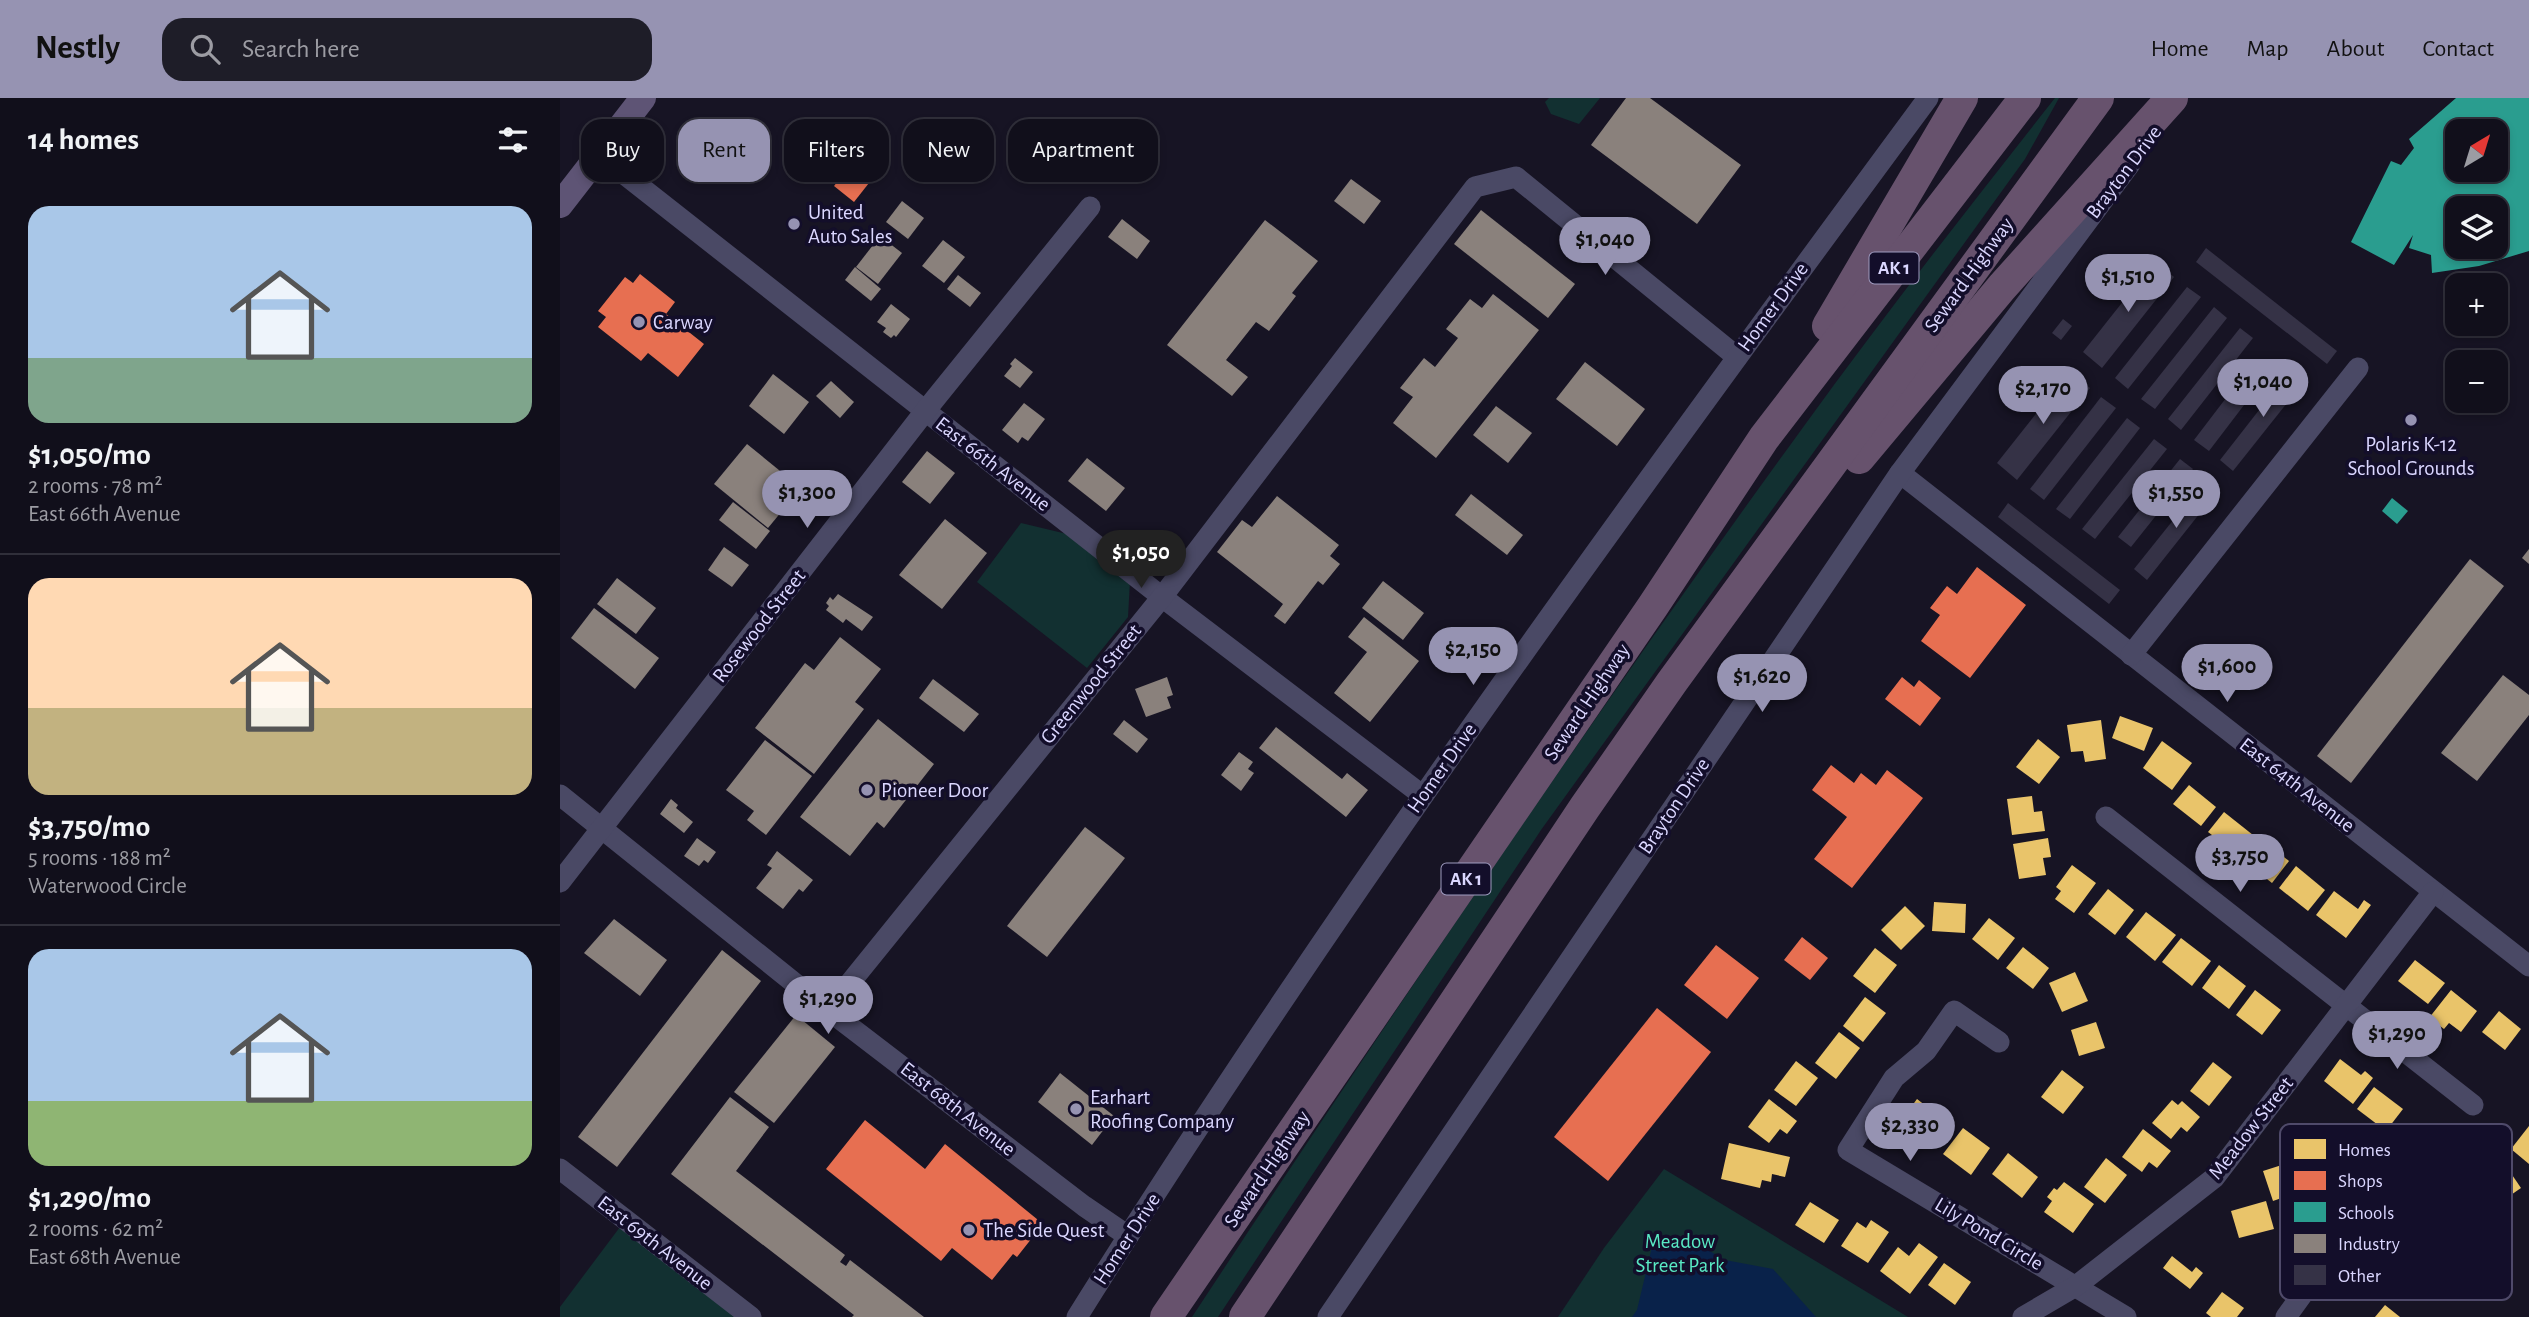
<!DOCTYPE html>
<html lang="en">
<head>
<meta charset="utf-8">
<style>
	:root { --surface:#110f1b; --page:#1e1d28; --text:#f1f3f6; --muted:#9c9ca3; --line:#302f3a; --accent:#9693b2 }
	body { margin:0; font-family:"Alegreya Sans",sans-serif; background:var(--page); color:var(--text); height:100vh; display:flex; flex-direction:column; font-size:26px; white-space:nowrap }
	* { box-sizing:border-box; margin:0 }
	p { font-size:23px; color:var(--muted) }
	.icon { flex:none; width:38px; height:38px; fill:none; stroke:currentColor; stroke-width:2; stroke-linecap:round; stroke-linejoin:round }
	.map { position:relative; flex:1; overflow:hidden }
	.drawer { display:flex; flex-direction:column; background:var(--surface); width:560px }
	.drawer>* { flex:none }
	.guide { position:absolute; left:21px; top:21px; width:665px; height:63px; display:flex; gap:14px }
	.needle { width:46px; rotate:38deg }
	.controls { position:absolute; left:1885px; top:21px; display:grid; gap:14px }
	.controls a { display:grid; place-items:center; width:63px; height:63px; border-radius:14px; background:var(--surface); box-shadow:0 4px 10px #0003,0 0 0 2px var(--line); font-size:35px }
	.price { position:absolute; translate:-50% -60px; padding:0 16px; border-radius:24px; background:var(--accent); color:#111; font-size:23px; line-height:46px; filter:drop-shadow(0 2px 4px #0008) }
	.price::after { content:''; position:absolute; left:50%; top:42px; width:21px; height:16px; margin-left:-10px; background:inherit; clip-path:polygon(0 0,100% 0,50% 100%) }
	.price.current { background:#222; color:#fff }
	ul { padding:0; list-style:none }
	li { display:grid; align-content:center; gap:14px; height:371px; padding:0 28px }
	li+li { border-top:2px solid var(--line) }
	li span { display:grid; place-items:center; height:217px; border-radius:21px; color:#555 }
	li>.icon { margin-inline-start:auto }
	span .icon { width:126px; height:126px; fill:#fffc; stroke-width:1 }
	li b { font-size:30px }
	h2 { display:flex; justify-content:space-between; align-items:center; height:84px; padding:0 28px; font-size:30px }
	.pill { padding:0 24px; border-radius:21px; background:var(--surface); box-shadow:0 4px 10px #0003,0 0 0 2px var(--line); font-size:24px; line-height:63px }
	.pill.current { background:var(--accent); color:#111 }
	header { display:flex; align-items:center; gap:42px; box-sizing:border-box; height:98px; padding:0 35px; background:var(--accent); color:#111 }
	header strong { font-size:33px }
	nav { display:flex; gap:38px; margin-inline-start:auto; font-size:24px }
	.search { width:490px; height:63px; background:var(--page); display:flex; align-items:center; gap:18px; box-sizing:border-box; padding:0 24px; border-radius:21px; color:var(--muted); font-size:26px }
	main { display:flex; flex:1; min-height:0 }
	.map>svg:first-child { display:block }
</style>
</head>
<body>
<header>
<strong>Nestly</strong>
<div class="search"><svg class="icon" aria-label="search" viewBox="0 0 24 24"><circle cx="10" cy="10" r="6"/><path d="M15 15l6 6"/></svg>Search here</div>
<nav><a>Home</a><a>Map</a><a>About</a><a>Contact</a></nav>
</header>
<main>
<section class="drawer">
<h2>14 homes<svg class="icon" aria-label="filters" viewBox="0 0 24 24"><path d="M4 7h16M4 17h16"/><circle cx="9" cy="7" r="2"/><circle cx="15" cy="17" r="2"/></svg></h2>
<ul>
<li><span style="background:linear-gradient(#a9c7e8 70%,#7fa58c 0)"><svg class="icon" aria-label="home" viewBox="0 0 24 24"><path d="M3 11l9-7 9 7M6 9v11h12V9"/></svg></span><div><b>$1,050/mo</b><p>2 rooms · 78 m²</p><p>East 66th Avenue</p></div></li>
<li><span style="background:linear-gradient(#ffd9b3 60%,#c2b280 0)"><svg class="icon" aria-label="home" viewBox="0 0 24 24"><path d="M3 11l9-7 9 7M6 9v11h12V9"/></svg></span><div><b>$3,750/mo</b><p>5 rooms · 188 m²</p><p>Waterwood Circle</p></div></li>
<li><span style="background:linear-gradient(#a9c7e8 70%,#8fb573 0)"><svg class="icon" aria-label="home" viewBox="0 0 24 24"><path d="M3 11l9-7 9 7M6 9v11h12V9"/></svg></span><div><b>$1,290/mo</b><p>2 rooms · 62 m²</p><p>East 68th Avenue</p></div></li>
</ul>
</section>
<div class="map">
<svg width="1969" height="1219" viewBox="0 0 1969 1219">
	<rect width="100%" height="100%" fill="#171424"/>
	<g fill="#123031">
		<path d="M989 0H1040L1019 26 991 16 985 4Z"/>
		<path d="M1495 0H1499L1465 61 981 732 658 1219H632C830 918 1032 619 1244 328 1325 216 1410 108 1495 0Z"/>
		<path d="M461 425 507 436 570 483 568 519 527 570 417 484Z"/>
		<path d="M1104 1071 1348 1219H998L1044 1150Z"/>
		<path d="M63 1125 190 1219H0V1209Z"/>
	</g>
	<path fill="#09224a" d="M1110 1139 1141 1148 1165 1162 1213 1171 1256 1219H1072L1077 1212 1092 1149Z"/>
	<g fill="#e9c46a">
		<path d="M1560 618 1593 630 1584 653 1552 640Z"/>
		<path d="M1541 622 1546 661 1525 664 1523 653 1511 654 1507 627Z"/>
		<path d="M1478 641 1500 659 1479 686 1456 669Z"/>
		<path d="M1602 643 1632 665 1612 692 1583 670Z"/>
		<path d="M1629 687 1656 709 1641 728 1613 706Z"/>
		<path d="M1472 698 1474 714 1482 713 1485 733 1452 737 1447 701Z"/>
		<path d="M1664 714 1693 737 1678 757 1648 734Z"/>
		<path d="M1488 740 1491 759 1483 760 1486 777 1459 781 1453 746Z"/>
		<path d="M1700 740 1729 763 1712 785 1683 762Z"/>
		<path d="M1512 767 1536 785 1514 815 1495 801 1501 793 1496 789Z"/>
		<path d="M1736 768 1765 792 1748 813 1719 790Z"/>
		<path d="M1548 791 1574 812 1555 837 1528 816Z"/>
		<path d="M1774 793 1798 811 1804 802 1811 807 1786 840 1756 817Z"/>
		<path d="M1374 804 1406 806 1405 835 1372 833Z"/>
		<path d="M1345 808 1365 828 1341 852 1321 832Z"/>
		<path d="M1586 814 1616 837 1595 863 1566 839Z"/>
		<path d="M1429 820 1455 840 1438 862 1412 841Z"/>
		<path d="M1621 840 1651 863 1632 888 1602 864Z"/>
		<path d="M1463 849 1489 870 1473 891 1446 870Z"/>
		<path d="M1315 850 1337 867 1315 895 1293 878Z"/>
		<path d="M1855 862 1885 885 1868 906 1838 883Z"/>
		<path d="M1659 867 1686 888 1669 911 1642 890Z"/>
		<path d="M1515 874 1528 903 1502 914 1489 885Z"/>
		<path d="M1695 892 1721 912 1702 937 1676 917Z"/>
		<path d="M1891 892 1917 913 1901 934 1889 925 1884 931 1869 920Z"/>
		<path d="M1305 899 1326 915 1303 944 1283 928Z"/>
		<path d="M1939 913 1961 931 1945 952 1922 934Z"/>
		<path d="M1536 924 1545 950 1519 958 1511 932Z"/>
		<path d="M1279 934 1300 950 1276 981 1255 965Z"/>
		<path d="M1780 961 1801 977 1805 973 1813 980 1793 1006 1764 983Z"/>
		<path d="M1236 963 1258 980 1236 1008 1214 992Z"/>
		<path d="M1653 964 1672 979 1649 1008 1630 993Z"/>
		<path d="M1502 972 1524 989 1503 1016 1481 999Z"/>
		<path d="M1814 989 1843 1011 1826 1033 1797 1011Z"/>
		<path d="M1209 1001 1237 1023 1227 1036 1220 1031 1209 1045 1188 1029Z"/>
		<path d="M1357 1001 1392 1028 1378 1046 1373 1043 1370 1047 1340 1024Z"/>
		<path d="M1612 1002 1618 1007 1622 1003 1640 1019 1627 1034 1621 1029 1611 1041 1592 1025Z"/>
		<path d="M1969 1028V1066L1951 1051Z"/>
		<path d="M1403 1030 1430 1050 1411 1077 1383 1056Z"/>
		<path d="M1583 1031 1611 1053 1597 1070 1589 1064 1582 1074 1562 1059Z"/>
		<path d="M1169 1045 1230 1059 1225 1079 1212 1076 1211 1084 1202 1082 1200 1090 1161 1081Z"/>
		<path d="M1448 1055 1478 1079 1462 1100 1432 1076Z"/>
		<path d="M1546 1060 1567 1077 1545 1105 1524 1089Z"/>
		<path d="M1740 1061 1750 1090 1713 1103 1703 1073Z"/>
		<path d="M1944 1065 1961 1090 1929 1112 1912 1088Z"/>
		<path d="M1504 1084 1534 1106 1513 1135 1484 1114 1492 1103 1487 1099 1494 1090 1497 1092Z"/>
		<path d="M1706 1103 1714 1131 1679 1140 1671 1113Z"/>
		<path d="M1250 1104 1279 1122 1264 1145 1235 1127Z"/>
		<path d="M1311 1122 1329 1134 1308 1165 1281 1148 1297 1124 1306 1130Z"/>
		<path d="M1359 1145 1378 1159 1350 1196 1320 1173 1338 1149 1349 1158Z"/>
		<path d="M1612 1158 1632 1174 1636 1169 1643 1175 1630 1191 1603 1170Z"/>
		<path d="M1839 1160 1849 1194 1822 1202 1819 1193 1813 1195 1805 1170Z"/>
		<path d="M1384 1165 1411 1184 1395 1207 1368 1187Z"/>
		<path d="M1662 1194 1684 1210 1677 1219H1651L1646 1215Z"/>
		<path d="M1825 1207 1840 1219H1815Z"/>
	</g>
	<g fill="#e76f51">
		<path d="M311 41 331 57 294 104 274 88Z"/>
		<path d="M80 176 115 204 106 216 144 246 118 279 88 255 81 263 38 229 46 219 38 213 65 179 73 185Z"/>
		<path d="M1417 469 1466 507 1410 580 1361 543 1380 517 1370 510 1387 488 1397 496Z"/>
		<path d="M1342 579 1354 589 1359 582 1381 600 1360 628 1325 601Z"/>
		<path d="M1271 667 1294 685 1301 675 1316 687 1327 672 1363 700 1292 790 1254 761 1287 719 1252 692Z"/>
		<path d="M1242 839 1268 860 1250 882 1224 862Z"/>
		<path d="M1156 847 1199 880 1167 921 1124 887Z"/>
		<path d="M1097 910 1151 954 1048 1083 994 1039Z"/>
		<path d="M305 1022 365 1071 385 1046 483 1126 457 1159 453 1156 432 1182 392 1150 381 1163 266 1071Z"/>
	</g>
	<g fill="#2a9d8f" fill-rule="evenodd">
		<path d="M1896 0H1969V153L1919 168 1872 175 1871 157 1849 150 1853 137 1834 167 1791 144 1831 63 1841 67 1854 50 1849 41ZM1897 33H1936V72H1897ZM1897 110H1936V149H1897Z"/>
		<path d="M1832 400 1848 413 1837 426 1822 413Z"/>
	</g>
	<g fill="#8a817c">
		<path d="M1066 0H1090L1181 67 1137 126 1031 47Z"/>
		<path d="M791 81 821 103 804 126 774 103Z"/>
		<path d="M342 103 364 120 348 141 326 124Z"/>
		<path d="M921 112 1015 186 988 220 894 146Z"/>
		<path d="M562 121 590 143 577 161 548 139Z"/>
		<path d="M705 122 758 163 732 195 736 198 709 233 696 224 666 262 688 279 672 298 607 247Z"/>
		<path d="M320 138 342 155 318 186 296 169Z"/>
		<path d="M383 142 405 159 384 185 362 168Z"/>
		<path d="M295 169 321 191 311 203 285 182Z"/>
		<path d="M398 177 421 195 410 209 387 191Z"/>
		<path d="M933 196 979 232 876 360 833 325 853 299 840 290 864 260 875 269 898 240 886 231 910 201 922 210Z"/>
		<path d="M331 206 350 221 336 239 334 237 331 240 323 234 326 230 317 224Z"/>
		<path d="M455 260 473 274 460 290 444 278 452 268 450 266Z"/>
		<path d="M1025 264 1085 311 1057 348 996 301Z"/>
		<path d="M213 276 249 304 224 336 189 308Z"/>
		<path d="M271 283 294 304 280 320 256 298Z"/>
		<path d="M464 305 485 321 468 343 462 339 458 345 442 332Z"/>
		<path d="M936 308 972 335 948 365 913 337Z"/>
		<path d="M187 346 241 390 208 430 154 386Z"/>
		<path d="M367 353 395 375 370 406 342 384Z"/>
		<path d="M527 360 565 390 546 413 508 383Z"/>
		<path d="M911 396 963 437 947 457 895 417Z"/>
		<path d="M717 398 779 447 770 458 780 466 763 487 758 483 725 526 714 518 723 506 657 454 682 422 692 429Z"/>
		<path d="M173 404 210 433 196 451 159 422Z"/>
		<path d="M385 421 427 455 382 511 339 477Z"/>
		<path d="M164 449 189 467 172 489 148 472Z"/>
		<path d="M1969 451V466L1962 460Z"/>
		<path d="M1910 461 1944 488 1791 685 1757 658Z"/>
		<path d="M57 480 96 510 76 536 37 506Z"/>
		<path d="M823 483 864 515 843 542 802 510Z"/>
		<path d="M278 496 313 519 302 533 286 521 283 525 266 512 269 508 266 505 270 499 273 502Z"/>
		<path d="M34 510 99 560 75 591 11 540Z"/>
		<path d="M804 519 859 563 810 624 774 595 807 554 788 539Z"/>
		<path d="M280 539 321 571 295 604 304 611 254 676 195 630 245 565 254 572Z"/>
		<path d="M1943 577 1969 597V617L1917 683 1881 655Z"/>
		<path d="M607 579 613 597 607 599 611 610 586 619 575 591Z"/>
		<path d="M373 581 419 616 404 634 359 600Z"/>
		<path d="M318 621 374 666 324 730 317 724 290 758 240 719Z"/>
		<path d="M564 622 588 641 577 655 553 636Z"/>
		<path d="M716 629 782 681 787 675 808 692 786 719 699 650Z"/>
		<path d="M205 642 252 678 206 737 187 722 194 713 166 692Z"/>
		<path d="M679 654 693 664 688 671 694 675 681 693 661 677Z"/>
		<path d="M111 701 118 707 116 710 133 724 124 735 100 716Z"/>
		<path d="M525 729 565 760 487 859 447 828Z"/>
		<path d="M137 740 156 754 148 765 144 762 139 768 124 758Z"/>
		<path d="M217 753 253 782 243 794 239 791 223 811 196 790 212 770 207 767Z"/>
		<path d="M54 821 107 862 80 898 24 855Z"/>
		<path d="M162 852 201 883 57 1069 18 1039Z"/>
		<path d="M236 917 275 949 214 1025 174 994Z"/>
		<path d="M500 975 554 1018 532 1047 478 1004Z"/>
		<path d="M170 999 209 1029 176 1073 285 1157 280 1164 286 1168 290 1162 364 1219H292L294 1217 111 1076Z"/>
	</g>
	<g fill="#353246">
		<path d="M1646 150 1777 253 1767 266 1636 164Z"/>
		<path d="M1595 163 1614 179 1542 270 1523 254Z"/>
		<path d="M1627 189 1641 199 1568 291 1555 280Z"/>
		<path d="M1654 209 1667 220 1595 311 1581 301Z"/>
		<path d="M1503 221 1512 228 1501 242 1492 235Z"/>
		<path d="M1680 230 1693 240 1621 332 1608 321Z"/>
		<path d="M1695 262 1710 273 1649 353 1634 342Z"/>
		<path d="M1732 270 1746 281 1673 373 1660 362Z"/>
		<path d="M1509 274 1530 290 1457 382 1437 365Z"/>
		<path d="M1541 299 1556 310 1484 402 1470 391Z"/>
		<path d="M1567 320 1580 330 1510 421 1496 411Z"/>
		<path d="M1594 341 1607 351 1535 441 1522 431Z"/>
		<path d="M1620 361 1633 371 1571 449 1558 439Z"/>
		<path d="M1646 381 1659 391 1587 482 1574 471Z"/>
		<path d="M1448 405 1560 492 1549 506 1438 419Z"/>
	</g>
	<g fill="none" stroke-linecap="round" stroke-linejoin="round">
		<g stroke="#4a4965" stroke-width="21">
			<path d="M40 57 602 499 862 697"/>
			<path d="M1340 375 1969 868"/>
			<path d="M1571 557 1798 270"/>
			<path d="M0 697 268 912 524 1108 568 1138"/>
			<path d="M1546 719 1913 1007"/>
			<path d="M0 784 366 312 530 109"/>
			<path d="M268 912 602 499 915 89 956 79 1177 259"/>
			<path d="M1439 944 1394 913 1366 953 1334 980 1288 1052 1566 1219"/>
			<path d="M0 1071 191 1219"/>
			<path d="M517 1219C780 799 1074 398 1368 0"/>
			<path d="M768 1219 1340 375 1570 66"/>
			<path d="M1463 1219 1516 1188 1654 1080 1873 794"/>
			<path d="M1726 1219 1752 1183"/>
		</g>
		<path stroke="#5e5475" stroke-width="26" d="M0 107 83 0"/>
		<g stroke="#67526d" stroke-width="32">
			<path d="M1268 228 1402 0"/>
			<path d="M1299 360 1442 189 1612 0"/>
			<path d="M606 1219 1093 508 1204 340 1465 0"/>
			<path d="M685 1219 1025 709 1112 584 1538 0"/>
		</g>
	</g>
	<g fill="#9693b2" stroke="#130e2a" stroke-width="2.5">
		<circle cx="234" cy="126" r="7"/>
		<circle cx="79" cy="224" r="7"/>
		<circle cx="1851" cy="322" r="7"/>
		<circle cx="307" cy="692" r="7"/>
		<circle cx="516" cy="1011" r="7"/>
		<circle cx="409" cy="1132" r="7"/>
	</g>
	<g text-anchor="middle" dominant-baseline="central" stroke-width="7" stroke-linejoin="round" paint-order="stroke">
		<g fill="#130e2a" stroke="#9f9bbf" stroke-width="2">
			<rect x="1309.5" y="154.5" width="49" height="31" rx="5"/>
			<rect x="881.5" y="765.5" width="49" height="31" rx="5"/>
		</g>
		<g font-size="19" font-weight="bold" fill="#dbd7ff">
			<text x="1334" y="170">AK 1</text>
			<text x="906" y="781">AK 1</text>
		</g>
		<g font-size="21" fill="#dbd7ff" stroke="#130e2a">
			<text transform="translate(1564 74) rotate(-53)">Brayton Drive</text>
			<text transform="translate(1409 177) rotate(-54)">Seward Highway</text>
			<text transform="translate(1213 209) rotate(-54)">Homer Drive</text>
			<text transform="translate(433 366) rotate(38)">East 66th Avenue</text>
			<text transform="translate(199 528) rotate(-52)">Rosewood Street</text>
			<text transform="translate(531 586) rotate(-51)">Greenwood Street</text>
			<text transform="translate(1027 604) rotate(-56)">Seward Highway</text>
			<text transform="translate(882 670) rotate(-55)">Homer Drive</text>
			<text transform="translate(1737 687) rotate(38)">East 64th Avenue</text>
			<text transform="translate(1114 708) rotate(-56)">Brayton Drive</text>
			<text transform="translate(398 1011) rotate(38)">East 68th Avenue</text>
			<text transform="translate(1691 1030) rotate(-52)">Meadow Street</text>
			<text transform="translate(707 1071) rotate(-56)">Seward Highway</text>
			<text transform="translate(1429 1136) rotate(31)">Lily Pond Circle</text>
			<text transform="translate(567 1141) rotate(-57)">Homer Drive</text>
			<text transform="translate(95 1145) rotate(38)">East 69th Avenue</text>
		</g>
		<g font-size="21" fill="#dbd7ff" stroke="#130e2a" text-anchor="start">
			<text x="248" y="114">United<tspan x="248" dy="24">Auto Sales</tspan></text>
			<text x="93" y="224">Carway</text>
			<text x="1851" y="346" text-anchor="middle">Polaris K-12<tspan x="1851" dy="24">School Grounds</tspan></text>
			<text x="321" y="692">Pioneer Door</text>
			<text x="530" y="999">Earhart<tspan x="530" dy="24">Roofing Company</tspan></text>
			<text x="423" y="1132">The Side Quest</text>
		</g>
		<g font-size="21" fill="#59e9c4" stroke="#130e2a">
			<text x="1120" y="1143">Meadow<tspan x="1120" dy="24">Street Park</tspan></text>
		</g>
	</g>
	<rect x="1720" y="1026" width="232" height="176" rx="10" fill="#130e2a" stroke="#4f4a6a" stroke-width="2"/>
	<rect x="1734" y="1041" width="32" height="20" fill="#e9c46a"/>
	<rect x="1734" y="1073" width="32" height="19" fill="#e76f51"/>
	<rect x="1734" y="1104" width="32" height="20" fill="#2a9d8f"/>
	<rect x="1734" y="1136" width="32" height="19" fill="#8a817c"/>
	<rect x="1734" y="1167" width="32" height="20" fill="#353246"/>
	<g font-size="19" fill="#dbd7ff">
		<text x="1778" y="1058">Homes</text>
		<text x="1778" y="1089">Shops</text>
		<text x="1778" y="1121">Schools</text>
		<text x="1778" y="1152">Industry</text>
		<text x="1778" y="1184">Other</text>
	</g>
</svg>
<div class="controls">
<a><svg class="needle" viewBox="-14 -14 28 28"><path d="M0-13l5 13h-10z" fill="#e53935"/><path d="M0 13l5-13h-10z" fill="#9c9ca3"/></svg></a>
<a><svg class="icon" aria-label="layers" viewBox="0 0 24 24"><path d="M12 4l9 5-9 5-9-5zM3 14l9 5 9-5"/></svg></a>
<a>+</a>
<a>−</a>
</div>
<b class="price" style="left:1045px;top:179px">$1,040</b>
<b class="price" style="left:1568px;top:216px">$1,510</b>
<b class="price" style="left:1703px;top:321px">$1,040</b>
<b class="price" style="left:1483px;top:328px">$2,170</b>
<b class="price" style="left:247px;top:432px">$1,300</b>
<b class="price" style="left:1616px;top:432px">$1,550</b>
<b class="price current" style="left:581px;top:492px">$1,050</b>
<b class="price" style="left:913px;top:589px">$2,150</b>
<b class="price" style="left:1667px;top:606px">$1,600</b>
<b class="price" style="left:1202px;top:616px">$1,620</b>
<b class="price" style="left:1680px;top:796px">$3,750</b>
<b class="price" style="left:268px;top:938px">$1,290</b>
<b class="price" style="left:1837px;top:973px">$1,290</b>
<b class="price" style="left:1350px;top:1065px">$2,330</b>
<div class="guide">
<a class="pill">Buy</a>
<a class="pill current">Rent</a>
<a class="pill">Filters</a>
<a class="pill">New</a>
<a class="pill">Apartment</a>
</div>
</div>
</main>
</body>
</html>
